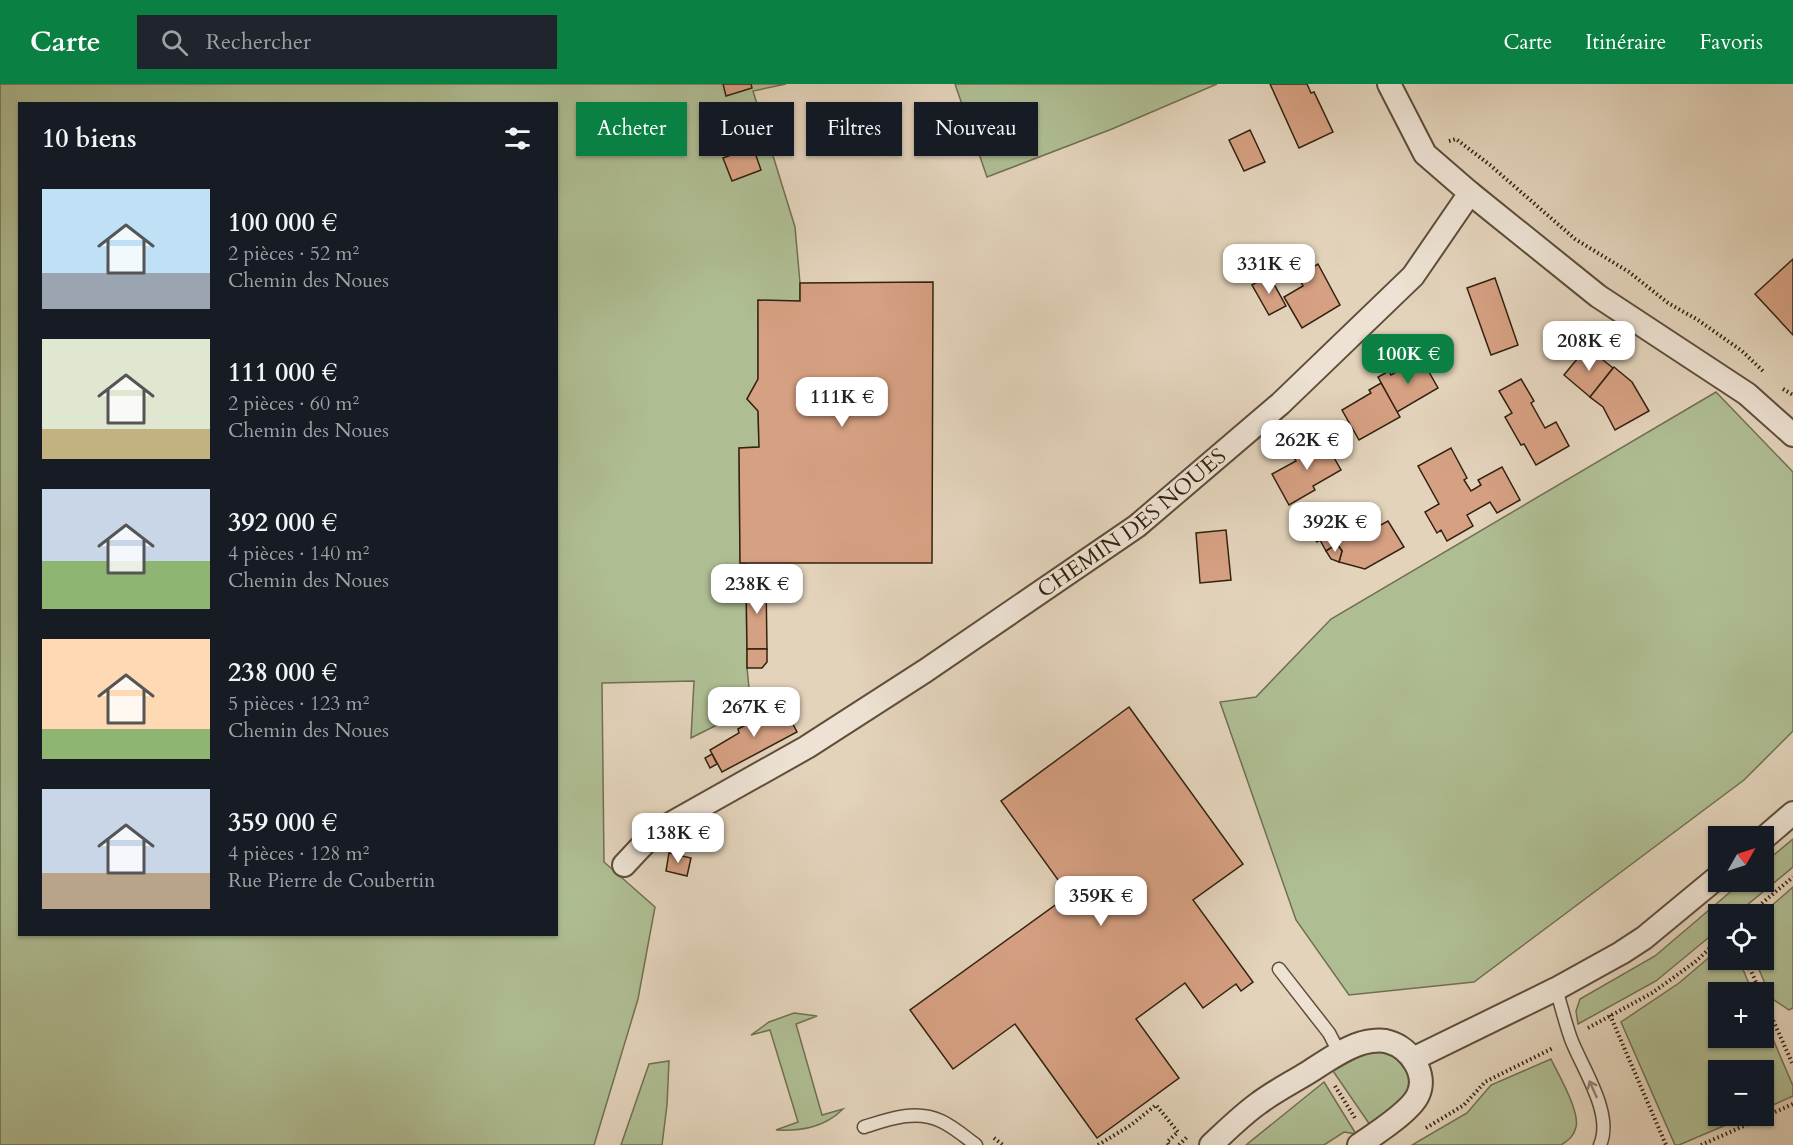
<!DOCTYPE html>
<html lang="fr">
<head>
<meta charset="utf-8">
<style>
	:root { --surface:#171b24; --page:#20242c; --text:#f1f3f6; --muted:#9ea1a6; --accent:#0b8043 }
	body { margin:0; font-family:Cardo,serif; background:var(--page); color:var(--text); height:100vh; display:flex; flex-direction:column; font-size:22px; white-space:nowrap }
	* { box-sizing:border-box; margin:0 }
	p { font-size:20px; color:var(--muted) }
	.icon { flex:none; width:33px; height:33px; fill:none; stroke:currentColor; stroke-width:2; stroke-linecap:round; stroke-linejoin:round }
	.map { position:relative; flex:1; overflow:hidden }
	.drawer { position:absolute; left:18px; top:18px; width:540px; height:834px; display:flex; flex-direction:column; background:var(--surface); border-radius:0px; box-shadow:0 2px 4px #0004 }
	.drawer>* { flex:none }
	.top-card { position:absolute; left:576px; top:18px; width:570px; height:54px; display:flex; gap:12px }
	.needle { width:39px; rotate:51deg }
	.controls { position:absolute; left:1708px; top:742px; display:grid; gap:12px }
	.controls a { display:grid; place-items:center; width:66px; height:66px; border-radius:0px; background:var(--surface); box-shadow:0 2px 4px #0004; font-size:30px }
	.price { position:absolute; translate:-50% -51px; padding:0 14px; border-radius:12px; background:#fff; color:#222; font-size:20px; line-height:39px; filter:drop-shadow(0 2px 3px #0008) }
	.price::after { content:''; position:absolute; left:50%; top:36px; width:18px; height:14px; margin-left:-9px; background:inherit; clip-path:polygon(0 0,100% 0,50% 100%) }
	.price.current { background:var(--accent); color:#fff }
	ul { padding:0; list-style:none }
	li { display:flex; align-items:center; gap:18px; height:150px; padding:0 24px }
	li span { display:grid; place-items:center; flex:none; width:168px; height:120px; border-radius:0px; color:#555 }
	li>.icon { margin-inline-start:auto }
	span .icon { width:72px; height:72px; fill:#fffc; stroke-width:1 }
	li b { font-size:26px }
	h2 { display:flex; justify-content:space-between; align-items:center; height:72px; padding:0 24px; font-size:26px }
	.pill { padding:0 21px; border-radius:0px; background:var(--surface); box-shadow:0 2px 4px #0004; font-size:21px; line-height:54px }
	.pill.current { background:var(--accent); color:#fff }
	header { display:flex; align-items:center; gap:36px; box-sizing:border-box; height:84px; padding:0 30px; background:var(--accent); color:#fff }
	header strong { font-size:28px }
	nav { display:flex; gap:33px; margin-inline-start:auto; font-size:21px }
	.search { width:420px; height:54px; background:var(--page); display:flex; align-items:center; gap:15px; box-sizing:border-box; padding:0 21px; border-radius:0px; color:var(--muted); font-size:22px }
	.map>svg:first-child { display:block }
</style>
</head>
<body>
<header>
<strong>Carte</strong>
<div class="search"><svg class="icon" aria-label="search" viewBox="0 0 24 24"><circle cx="10" cy="10" r="6"/><path d="M15 15l6 6"/></svg>Rechercher</div>
<nav><a>Carte</a><a>Itinéraire</a><a>Favoris</a></nav>
</header>
<div class="map">
<svg width="1793" height="1061" viewBox="0 0 1793 1061">
	<rect width="100%" height="100%" fill="#e3d3bb"/>
	<filter id="stains"><feTurbulence type="fractalNoise" baseFrequency=".00333" numOctaves="4"/><feColorMatrix values="0 0 0 0 .2 0 0 0 0 .09 0 0 0 0 .02 0 0 0 .5 -.17"/></filter>
	<radialGradient id="worn" r=".72"><stop offset=".6" stop-color="#630" stop-opacity="0"/><stop offset="1" stop-color="#630" stop-opacity=".3"/></radialGradient>
	<g fill="#afbd93" stroke="#707051" stroke-width="1.5" fill-rule="evenodd">
		<path d="M0 0H786L753 7 795 143 800 199V217H758V295L747 315 758 327 759 363 739 364 740 479H746L747 584 751 624 691 654 694 597 602 599 604 778 655 823 638 915 594 1061H0ZM20 20H556V850H20Z"/>
		<path d="M955 0H1217L1112 45 987 93Z"/>
		<path d="M1716 308 1793 388V647L1744 696 1474 898 1349 911 1296 836 1220 618 1256 613 1331 535Z"/>
		<path d="M1793 755V783L1735 831H1719V845L1656 897 1578 940 1576 927 1580 915 1655 872 1742 798H1764V779Z"/>
		<path d="M1793 803V924L1789 926 1771 914 1755 876H1764V831H1761Z"/>
		<path d="M1719 865V876H1739L1753 909H1719V954H1764V934L1793 1002V1012L1764 1025V987H1719V1032H1747L1679 1061H1675L1621 938 1679 899Z"/>
		<path d="M794 929 817 932 796 940 822 1031 843 1025C824 1044 801 1047 776 1046L798 1038 770 946 751 951 769 938Z"/>
		<path d="M1372 965C1376 965 1382 965 1386 967 1407 974 1417 1001 1400 1017 1392 1026 1380 1034 1370 1041L1333 987Z"/>
		<path d="M1551 975C1558 990 1580 1027 1576 1043 1574 1052 1569 1056 1561 1061H1412L1467 1029 1491 1001Z"/>
		<path d="M669 977 667 1021 662 1061H621L649 980Z"/>
		<path d="M1324 998 1356 1050 1344 1048 1324 1061H1246Z"/>
	</g>
	<g fill="#d6a082" stroke="#32220f" stroke-width="1.5">
		<path d="M723 0H751L752 4 726 12Z"/>
		<path d="M1270 0H1307L1311 9 1314 8 1333 48 1299 64Z"/>
		<path d="M1250 46 1265 78 1244 87 1229 56Z"/>
		<path d="M753 63 761 86 732 97 723 74Z"/>
		<path d="M1793 175V251L1755 210Z"/>
		<path d="M1318 180 1340 221 1302 244 1284 213 1303 202 1298 192Z"/>
		<path d="M1269 191 1286 222 1269 231 1252 201Z"/>
		<path d="M1495 194 1518 261 1491 271 1467 204Z"/>
		<path d="M933 198 932 479H740L739 364 759 363 758 327 747 315 758 295V216L800 217V199Z"/>
		<path d="M1587 263 1613 284 1590 313 1564 291Z"/>
		<path d="M1421 274 1438 304 1397 328 1378 293 1389 287 1391 291Z"/>
		<path d="M1614 283 1632 298 1649 327 1615 346 1603 323 1590 313Z"/>
		<path d="M1521 295 1534 317 1531 319 1545 344 1556 338 1569 362 1536 381 1524 360 1521 361 1505 333 1512 329 1499 307Z"/>
		<path d="M1381 299 1400 333 1359 356 1342 326 1371 309 1369 306Z"/>
		<path d="M1321 351 1341 386 1313 402 1315 406 1289 421 1272 390 1296 377 1293 372 1310 362 1308 359Z"/>
		<path d="M1451 364 1467 394 1464 396 1471 407 1481 401 1478 396 1502 383 1520 416 1497 429 1490 418 1467 431 1473 442 1447 457 1441 446 1437 449 1425 428 1439 420 1418 382Z"/>
		<path d="M1335 427 1343 442 1347 440 1355 455 1388 437 1404 463 1365 485 1339 478 1342 467 1337 460 1326 467 1320 456 1317 458 1307 443Z"/>
		<path d="M1226 446 1231 496 1200 499 1196 449Z"/>
		<path d="M1337 460 1342 467 1339 478 1331 475 1326 467Z"/>
		<path d="M766 497 767 565H747L746 498Z"/>
		<path d="M747 565H767V578L762 584H747Z"/>
		<path d="M783 621 797 648 722 688 710 666 739 649 738 645Z"/>
		<path d="M1129 623 1243 780 1193 816 1253 898 1241 907 1236 900 1203 924 1185 899 1136 935 1179 994 1097 1054 1015 940 953 985 910 926 1069 811 1001 717Z"/>
		<path d="M712 670 717 680 710 684 705 674Z"/>
		<path d="M669 769 691 774 687 792 666 787Z"/>
	</g>
	<g fill="none" stroke-linecap="round" stroke-linejoin="round">
		<g stroke="#5e4e3a" stroke-width="15">
			<g id="lane">
				<path d="M1279 885 1329 949 1340 970"/>
				<path d="M1556 905C1561 921 1565 938 1571 955 1582 984 1614 1030 1600 1061"/>
				<path d="M864 1043C889 1035 916 1025 941 1037 954 1043 965 1053 976 1061"/>
			</g>
		</g>
		<g stroke="#5e4e3a" stroke-width="26">
			<g id="street">
				<path d="M1470 109 1598 212 1747 310 1793 351"/>
				<path d="M1764 754 1793 729"/>
				<path id="s1" d="M624 781 654 749 807 663 925 587 1137 442 1280 320 1413 192 1470 109 1425 70 1389 0"/>
				<path d="M1413 975 1556 905 1621 869 1644 854 1719 792"/>
				<path d="M1211 1061C1226 1047 1242 1031 1259 1019 1275 1007 1293 998 1309 988 1326 977 1343 965 1362 959 1370 957 1381 955 1389 958 1410 964 1428 990 1418 1011 1411 1027 1374 1051 1359 1061"/>
			</g>
		</g>
		<g stroke="#32220f" stroke-width="4" stroke-dasharray="1.5 3" stroke-linecap="butt">
			<path d="M1449 57 1456 55 1490 81 1575 155 1629 188 1668 219 1698 236 1742 267 1764 288"/>
			<path d="M1783 305 1793 311"/>
			<path d="M1748 831 1793 793"/>
			<path d="M1746 876 1761 909"/>
			<path d="M1764 916 1793 981"/>
			<path d="M1610 931 1666 1061"/>
			<path d="M1588 944 1652 909 1695 878 1719 856"/>
			<path d="M1335 1002 1355 1034"/>
			<path d="M1426 1044 1464 1021 1485 998 1553 964"/>
			<path d="M994 1054 1003 1061"/>
			<path d="M1098 1061 1131 1041 1156 1021 1178 1048 1167 1058 1169 1061"/>
			<path d="M1179 1061 1187 1053"/>
			<path d="M1701 1061 1793 1020"/>
		</g>
		<use href="#lane" stroke="#ede2d3" stroke-width="12"/>
		<use href="#street" stroke="#ede2d3" stroke-width="22"/>
	</g>
	<defs><path id="oneway-shaft" d="M-6 0H5M1.5-3L5.5 0L1.5 3" fill="none" stroke-width="1.6" stroke-linecap="round" stroke-linejoin="round" transform="scale(1.5)"/></defs>
	<use stroke="#908271" href="#oneway-shaft" transform="translate(1593 1005) rotate(-114)"/>
	<g text-anchor="middle" dominant-baseline="central" stroke-width="4.5" stroke-linejoin="round" paint-order="stroke">
		<g font-size="22" fill="#32220f" stroke="#ede2d3">
			<text stroke="none"><textPath href="#s1" startOffset="614">CHEMIN DES NOUES</textPath></text>
		</g>
	</g>
	<rect width="100%" height="100%" filter="url(#stains)"/>
	<rect width="100%" height="100%" fill="url(#worn)"/>
</svg>
<div class="controls">
<a><svg class="needle" viewBox="-14 -14 28 28"><path d="M0-13l5 13h-10z" fill="#e53935"/><path d="M0 13l5-13h-10z" fill="#9ea1a6"/></svg></a>
<a><svg class="icon" aria-label="locate" viewBox="0 0 24 24"><circle cx="12" cy="12" r="6"/><path d="M12 2v4M12 18v4M2 12h4M18 12h4"/></svg></a>
<a>+</a>
<a>−</a>
</div>
<b class="price" style="left:1269px;top:211px">331K €</b>
<b class="price" style="left:1589px;top:288px">208K €</b>
<b class="price current" style="left:1408px;top:301px">100K €</b>
<b class="price" style="left:842px;top:344px">111K €</b>
<b class="price" style="left:1307px;top:387px">262K €</b>
<b class="price" style="left:1335px;top:469px">392K €</b>
<b class="price" style="left:757px;top:531px">238K €</b>
<b class="price" style="left:754px;top:654px">267K €</b>
<b class="price" style="left:678px;top:780px">138K €</b>
<b class="price" style="left:1101px;top:843px">359K €</b>
<div class="top-card">
<a class="pill current">Acheter</a>
<a class="pill">Louer</a>
<a class="pill">Filtres</a>
<a class="pill">Nouveau</a>
</div>
<section class="drawer">
<h2>10 biens<svg class="icon" aria-label="filters" viewBox="0 0 24 24"><path d="M4 7h16M4 17h16"/><circle cx="9" cy="7" r="2"/><circle cx="15" cy="17" r="2"/></svg></h2>
<ul>
<li><span style="background:linear-gradient(#bfe0f5 70%,#9aa5b1 0)"><svg class="icon" aria-label="home" viewBox="0 0 24 24"><path d="M3 11l9-7 9 7M6 9v11h12V9"/></svg></span><div><b>100 000 €</b><p>2 pièces · 52 m²</p><p>Chemin des Noues</p></div></li>
<li><span style="background:linear-gradient(#dfe7d0 75%,#c2b280 0)"><svg class="icon" aria-label="home" viewBox="0 0 24 24"><path d="M3 11l9-7 9 7M6 9v11h12V9"/></svg></span><div><b>111 000 €</b><p>2 pièces · 60 m²</p><p>Chemin des Noues</p></div></li>
<li><span style="background:linear-gradient(#c9d6e8 60%,#8fb573 0)"><svg class="icon" aria-label="home" viewBox="0 0 24 24"><path d="M3 11l9-7 9 7M6 9v11h12V9"/></svg></span><div><b>392 000 €</b><p>4 pièces · 140 m²</p><p>Chemin des Noues</p></div></li>
<li><span style="background:linear-gradient(#ffd9b3 75%,#8fb573 0)"><svg class="icon" aria-label="home" viewBox="0 0 24 24"><path d="M3 11l9-7 9 7M6 9v11h12V9"/></svg></span><div><b>238 000 €</b><p>5 pièces · 123 m²</p><p>Chemin des Noues</p></div></li>
<li><span style="background:linear-gradient(#c9d6e8 70%,#b9a48a 0)"><svg class="icon" aria-label="home" viewBox="0 0 24 24"><path d="M3 11l9-7 9 7M6 9v11h12V9"/></svg></span><div><b>359 000 €</b><p>4 pièces · 128 m²</p><p>Rue Pierre de Coubertin</p></div></li>
</ul>
</section>
</div>
</body>
</html>
